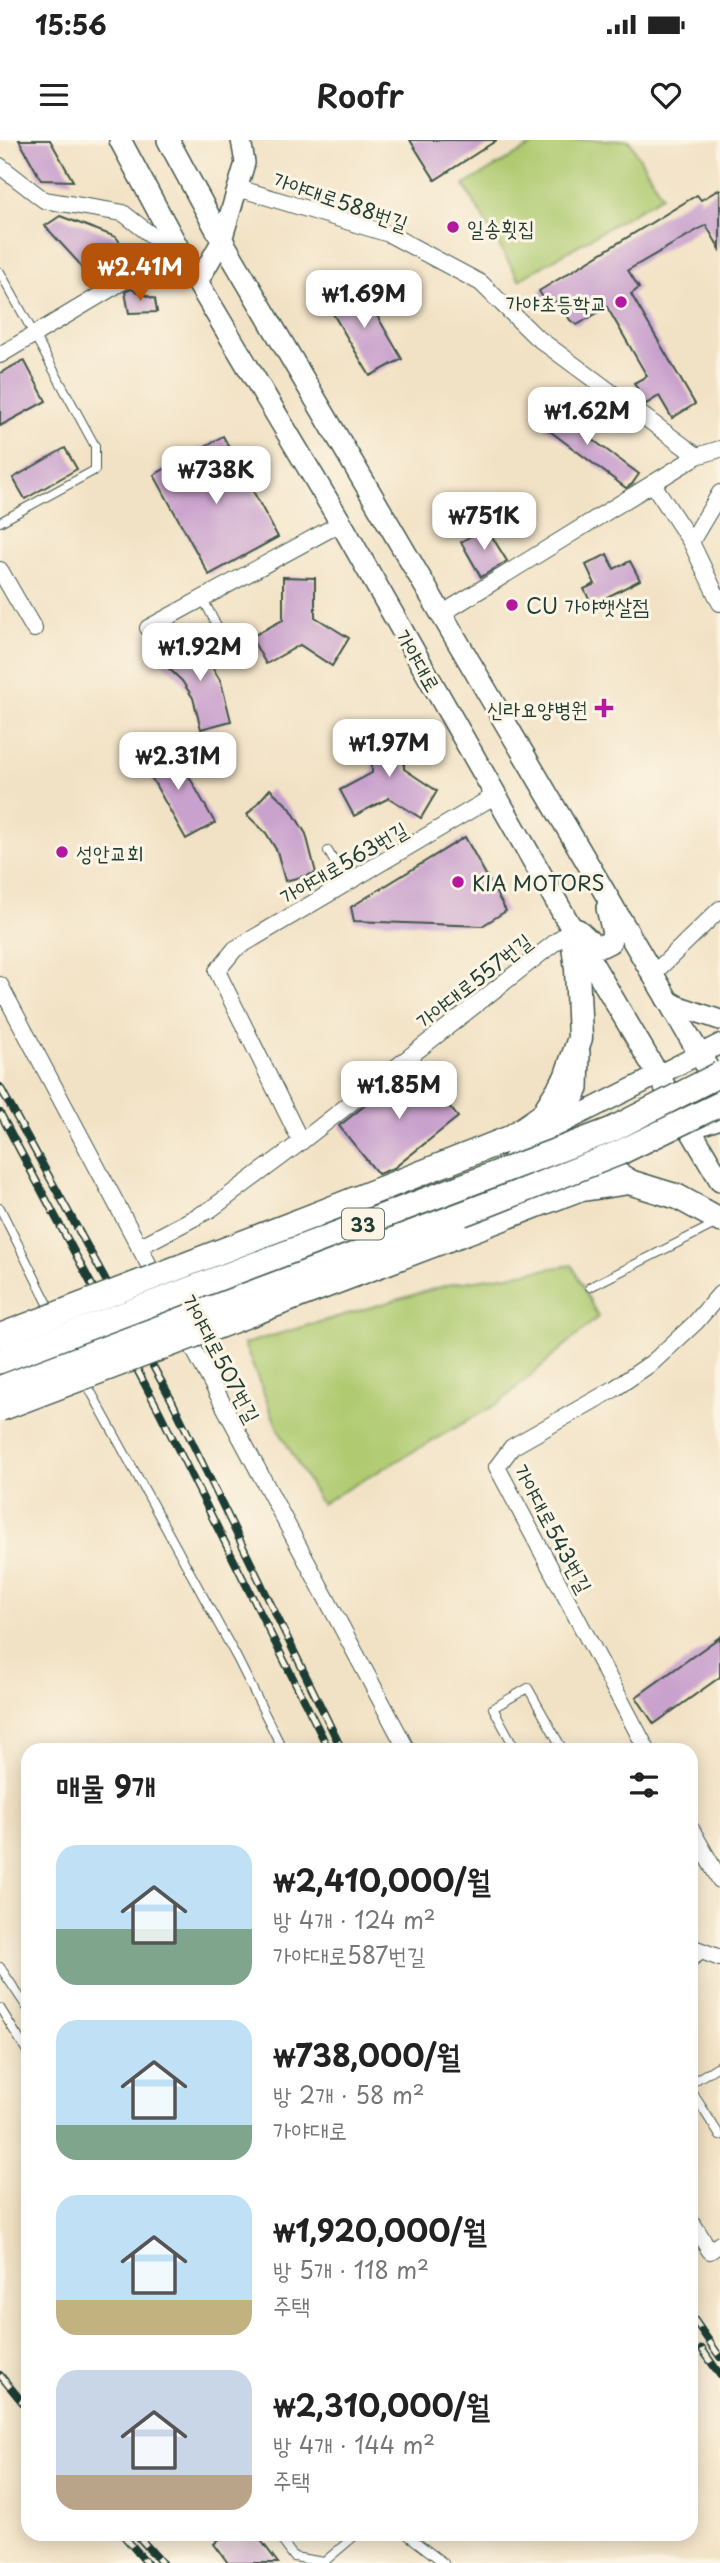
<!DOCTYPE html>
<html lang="ko">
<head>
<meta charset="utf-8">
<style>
	:root { --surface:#fff; --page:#f2f2f2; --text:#222; --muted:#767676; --accent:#b45309 }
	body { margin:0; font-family:"Playpen Sans","Poor Story",sans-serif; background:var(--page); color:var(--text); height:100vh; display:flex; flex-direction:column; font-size:26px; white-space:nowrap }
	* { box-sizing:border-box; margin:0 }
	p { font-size:23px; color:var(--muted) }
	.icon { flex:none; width:38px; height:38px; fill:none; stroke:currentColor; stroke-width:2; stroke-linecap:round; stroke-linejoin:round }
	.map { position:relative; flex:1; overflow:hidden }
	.sheet { position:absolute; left:21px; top:1603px; width:677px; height:798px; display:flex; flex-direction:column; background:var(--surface); border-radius:21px; box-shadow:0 4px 18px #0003 }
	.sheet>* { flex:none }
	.price { position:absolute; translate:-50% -60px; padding:0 16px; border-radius:14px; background:#fff; color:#222; font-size:23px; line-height:46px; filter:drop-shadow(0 2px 4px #0008) }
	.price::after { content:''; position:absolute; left:50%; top:42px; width:21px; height:16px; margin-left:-10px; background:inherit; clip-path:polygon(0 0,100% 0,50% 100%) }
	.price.current { background:var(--accent); color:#fff }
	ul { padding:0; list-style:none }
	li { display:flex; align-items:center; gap:21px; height:175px; padding:0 35px }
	li span { display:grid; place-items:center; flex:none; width:196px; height:140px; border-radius:21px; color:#555 }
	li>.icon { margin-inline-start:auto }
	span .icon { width:84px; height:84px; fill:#fffc; stroke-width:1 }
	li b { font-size:30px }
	h2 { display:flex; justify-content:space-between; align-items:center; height:84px; padding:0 35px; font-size:30px }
	.status { display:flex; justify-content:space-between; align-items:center; height:49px; padding:0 35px; background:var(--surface); direction:ltr }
	.status svg { height:19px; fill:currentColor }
	header { display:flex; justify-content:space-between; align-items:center; height:91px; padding:0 35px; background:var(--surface); font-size:32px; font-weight:600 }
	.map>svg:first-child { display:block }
</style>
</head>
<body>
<div class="status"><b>15:56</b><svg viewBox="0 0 49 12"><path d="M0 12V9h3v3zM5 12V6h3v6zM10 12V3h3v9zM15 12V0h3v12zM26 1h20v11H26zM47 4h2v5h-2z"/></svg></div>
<header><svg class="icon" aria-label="menu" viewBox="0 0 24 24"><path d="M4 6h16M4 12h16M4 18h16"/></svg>Roofr<svg class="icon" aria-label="heart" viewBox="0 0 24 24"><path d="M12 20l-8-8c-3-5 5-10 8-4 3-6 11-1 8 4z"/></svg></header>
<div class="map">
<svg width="720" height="2423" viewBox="0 0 720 2423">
	<rect width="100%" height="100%" fill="#fcf5e5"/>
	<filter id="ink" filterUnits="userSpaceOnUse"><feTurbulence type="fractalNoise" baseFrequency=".0143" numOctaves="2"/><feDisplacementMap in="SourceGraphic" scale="14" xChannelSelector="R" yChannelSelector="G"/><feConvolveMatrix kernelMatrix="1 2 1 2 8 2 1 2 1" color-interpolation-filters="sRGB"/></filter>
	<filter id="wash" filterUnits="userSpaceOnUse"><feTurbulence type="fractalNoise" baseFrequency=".00686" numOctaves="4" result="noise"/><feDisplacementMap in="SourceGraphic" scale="28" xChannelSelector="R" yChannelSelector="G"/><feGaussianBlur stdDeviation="1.57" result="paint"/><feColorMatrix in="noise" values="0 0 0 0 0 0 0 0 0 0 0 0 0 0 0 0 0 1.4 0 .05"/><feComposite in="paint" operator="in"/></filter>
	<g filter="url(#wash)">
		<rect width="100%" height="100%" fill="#f2e2c5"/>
		<g fill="#afca70" stroke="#678452" stroke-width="2">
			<path d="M541 0H629L662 56 519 140 464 45Z"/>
			<path d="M572 1125 598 1177 499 1263 321 1364 278 1289 244 1204 451 1144Z"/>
		</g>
		<g id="blocks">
			<g fill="#c9a1cd">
				<path d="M19 0H50L73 41 41 40Z"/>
				<path d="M410 0H497L435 40Z"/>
				<path d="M720 49V109L706 85 628 130 639 148 631 154 695 264 672 278 659 256 646 264 634 243 647 236 607 167 577 185 570 180 558 160 548 166 539 151 697 55 701 60Z"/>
				<path d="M60 76 116 97 130 116 128 126 92 148 78 122 45 86Z"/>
				<path d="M361 148 402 219 370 236 326 162 347 149Z"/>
				<path d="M131 149 155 159 157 172 129 173 125 152Z"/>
				<path d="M24 220 46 261 0 286V233Z"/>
				<path d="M546 265 639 334 632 344 626 348 535 280Z"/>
				<path d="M223 296 278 397 209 435 154 335Z"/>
				<path d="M65 308 77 329 25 359 13 338Z"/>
				<path d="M486 387 507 421 481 437 461 402Z"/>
				<path d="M607 414 614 429 630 421 640 440 592 465 584 449 595 444 586 425Z"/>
				<path d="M283 437 315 438V477L349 498 332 526 300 505 266 524 251 497 283 480Z"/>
				<path d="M185 497 205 515 221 542 231 581 201 589 193 558 182 541 162 522Z"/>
				<path d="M372 590H404V629L437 651 421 678 389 658 354 676 340 650 372 633Z"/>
				<path d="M171 604 215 683 186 699 142 621Z"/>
				<path d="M270 649 290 668 306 694 316 733 285 741 277 711 266 693 247 675Z"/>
				<path d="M465 697 506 771 482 786 354 781 351 767Z"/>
				<path d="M416 925 458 977 394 1028 378 1034 339 986Z"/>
				<path d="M720 1497V1537L654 1584 636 1557Z"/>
				<path d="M225 2394H256L278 2423H228L214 2404Z"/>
			</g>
		</g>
	</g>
	<g filter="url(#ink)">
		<use href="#blocks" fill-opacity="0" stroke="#3f564a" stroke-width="2"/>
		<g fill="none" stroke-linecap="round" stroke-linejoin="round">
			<g stroke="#3f564a" stroke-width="10">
				<g id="service">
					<path d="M0 132 95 306V330L0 382"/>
					<path d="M203 459 219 490"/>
					<path d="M328 711 347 744"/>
					<path d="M0 1068 53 1174"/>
					<path d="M590 1147 715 1084"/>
					<path d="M84 1239 237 1518 283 1610"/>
					<path d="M516 1610 493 1568 528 1548 563 1610"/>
					<path d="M691 1823 706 1813"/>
					<path d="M0 1827 28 1869"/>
					<path d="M0 1868 28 1913"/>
					<path d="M691 1943 720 1925"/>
					<path d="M691 1950 720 1996"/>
					<path d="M277 2394 294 2417 324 2422 357 2394"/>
					<path d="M406 2394 444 2423"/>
				</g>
			</g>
			<g stroke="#3f564a" stroke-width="18">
				<g id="minor">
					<path d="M0 26 44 60 123 73 182 119"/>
					<path d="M238 48 389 94 481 143 535 196 697 316"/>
					<path d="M0 215 137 133 186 123"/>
					<path d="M653 344 691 402 720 463"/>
					<path d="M691 402 720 353"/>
					<path d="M0 430 34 489"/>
					<path d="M443 473 697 316 720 309"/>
					<path d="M148 488 341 383"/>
					<path d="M652 835 720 769"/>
					<path d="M0 845 407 1610"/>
					<path d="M301 1002 217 831 235 809 496 655"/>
					<path d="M139 1107 211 1069 301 1002 572 789"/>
					<path d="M647 1610 497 1327 512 1307 614 1249 653 1222 695 1183 720 1154"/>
					<path d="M691 1689 720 1740"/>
					<path d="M691 1807 720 1818"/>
					<path d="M691 2081 710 2111 720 2104"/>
				</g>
			</g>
			<g stroke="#3f564a" stroke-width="22">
				<g id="tertiary">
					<path d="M198 142 222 100 245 23 241 0"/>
					<path d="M666 859 679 866 720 880"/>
					<path d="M561 984 720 904"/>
					<path d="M688 990 720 979"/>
					<path d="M512 1020 561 984 579 949 580 912"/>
					<path d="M574 1036 618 1032 635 1042"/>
					<path d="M447 1064 510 1045"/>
				</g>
			</g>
			<g stroke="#3f564a" stroke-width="24">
				<g id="secondary">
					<path d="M120 0 186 123 341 383 572 789 720 1040"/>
					<path d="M168 0 222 100 720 949"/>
					<path d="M578 790 593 804 602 806 610 802 613 793 607 768"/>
				</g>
			</g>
			<g stroke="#3f564a" stroke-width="27">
				<g id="trunk">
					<path d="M315 1075 510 998 542 976 566 938 580 898 577 829 572 789"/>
					<path d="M459 1095 576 1050 629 1042 678 1057 720 1080"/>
				</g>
			</g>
			<use href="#service" stroke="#fff" stroke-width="8"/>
			<use href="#minor" stroke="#fff" stroke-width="16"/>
			<use href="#tertiary" stroke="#fff" stroke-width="19"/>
			<use href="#secondary" stroke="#fff" stroke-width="21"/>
			<use href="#trunk" stroke="#fff" stroke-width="24"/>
			<g stroke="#1f3d34" stroke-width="8">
				<g id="rail">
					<path d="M0 947 171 1259 342 1610"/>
					<path d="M0 973 157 1267 329 1610"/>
					<path d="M691 2175 720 2217"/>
					<path d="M702 2209 720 2235"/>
					<path d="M0 2235 28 2269"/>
					<path d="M122 2394 147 2423"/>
					<path d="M136 2394 162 2423"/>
				</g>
			</g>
			<use href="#rail" stroke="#fcf5e5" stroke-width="5" stroke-dasharray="16" stroke-linecap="butt"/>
			<g stroke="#3f564a" stroke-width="27" stroke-linecap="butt">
				<g id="trunk-bridge">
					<path d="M0 1196 315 1075"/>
					<path d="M0 1221 611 990 720 934"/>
					<path d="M0 1248 486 1065 619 1013 720 964"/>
					<path d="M0 1269 459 1095"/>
				</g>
			</g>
			<use href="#trunk-bridge" stroke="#fff" stroke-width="24"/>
		</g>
	</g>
	<g fill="#b5179e" stroke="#fcf5e5" stroke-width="2.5">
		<circle cx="453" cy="87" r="7"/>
		<circle cx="621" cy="162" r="7"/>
		<circle cx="512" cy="465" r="7"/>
		<path d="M600.5 557.5h7v7h7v7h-7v7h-7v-7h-7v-7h7z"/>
		<circle cx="62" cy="712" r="7"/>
		<circle cx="458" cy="742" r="7"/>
	</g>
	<g text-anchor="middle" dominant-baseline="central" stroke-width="6" stroke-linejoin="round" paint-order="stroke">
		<rect fill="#fcf5e5" stroke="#617469" stroke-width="2" x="342" y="1068.5" width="42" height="31" rx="5"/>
		<g font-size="19" font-weight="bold" fill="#1f3d34">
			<text x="363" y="1084">33</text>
		</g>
		<g font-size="21" fill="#1f3d34" stroke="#fcf5e5">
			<text transform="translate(341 60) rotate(19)">가야대로588번길</text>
			<text transform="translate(419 520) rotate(60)">가야대로</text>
			<text transform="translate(343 722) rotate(-30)">가야대로563번길</text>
			<text transform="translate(473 840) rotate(-38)">가야대로557번길</text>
			<text transform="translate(222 1218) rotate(62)">가야대로507번길</text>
			<text transform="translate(554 1388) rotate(62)">가야대로543번길</text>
		</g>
		<g font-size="21" fill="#1f3d34" stroke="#fcf5e5" text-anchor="start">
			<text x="467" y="87">일송횟집</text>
			<text x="607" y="162" text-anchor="end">가야초등학교</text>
			<text x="526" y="465">CU 가야햇살점</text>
			<text x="588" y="568" text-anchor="end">신라요양병원</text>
			<text x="76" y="712">성안교회</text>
			<text x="472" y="742">KIA MOTORS</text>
		</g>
	</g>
</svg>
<b class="price current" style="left:140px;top:163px">₩2.41M</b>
<b class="price" style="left:364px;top:190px">₩1.69M</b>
<b class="price" style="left:587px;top:307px">₩1.62M</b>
<b class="price" style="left:216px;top:366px">₩738K</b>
<b class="price" style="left:484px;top:412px">₩751K</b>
<b class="price" style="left:200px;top:543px">₩1.92M</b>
<b class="price" style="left:389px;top:639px">₩1.97M</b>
<b class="price" style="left:178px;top:652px">₩2.31M</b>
<b class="price" style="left:399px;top:981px">₩1.85M</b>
<section class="sheet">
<h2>매물 9개<svg class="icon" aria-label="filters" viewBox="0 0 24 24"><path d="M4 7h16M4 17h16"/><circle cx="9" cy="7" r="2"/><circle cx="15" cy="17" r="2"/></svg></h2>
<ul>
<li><span style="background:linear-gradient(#bfe0f5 60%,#7fa58c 0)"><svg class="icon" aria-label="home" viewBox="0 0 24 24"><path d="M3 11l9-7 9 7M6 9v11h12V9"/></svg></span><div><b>₩2,410,000/월</b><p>방 4개 · 124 m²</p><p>가야대로587번길</p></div></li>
<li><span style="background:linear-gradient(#bfe0f5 75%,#7fa58c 0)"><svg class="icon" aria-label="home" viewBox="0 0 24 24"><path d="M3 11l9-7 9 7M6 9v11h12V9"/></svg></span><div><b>₩738,000/월</b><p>방 2개 · 58 m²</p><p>가야대로</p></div></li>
<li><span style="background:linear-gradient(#bfe0f5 75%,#c2b280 0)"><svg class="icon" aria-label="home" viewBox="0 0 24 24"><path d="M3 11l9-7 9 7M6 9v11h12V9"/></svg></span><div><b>₩1,920,000/월</b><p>방 5개 · 118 m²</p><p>주택</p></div></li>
<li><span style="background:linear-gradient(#c9d6e8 75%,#b9a48a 0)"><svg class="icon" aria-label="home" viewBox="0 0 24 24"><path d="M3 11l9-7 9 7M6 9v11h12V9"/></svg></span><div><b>₩2,310,000/월</b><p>방 4개 · 144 m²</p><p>주택</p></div></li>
</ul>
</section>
</div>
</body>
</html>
